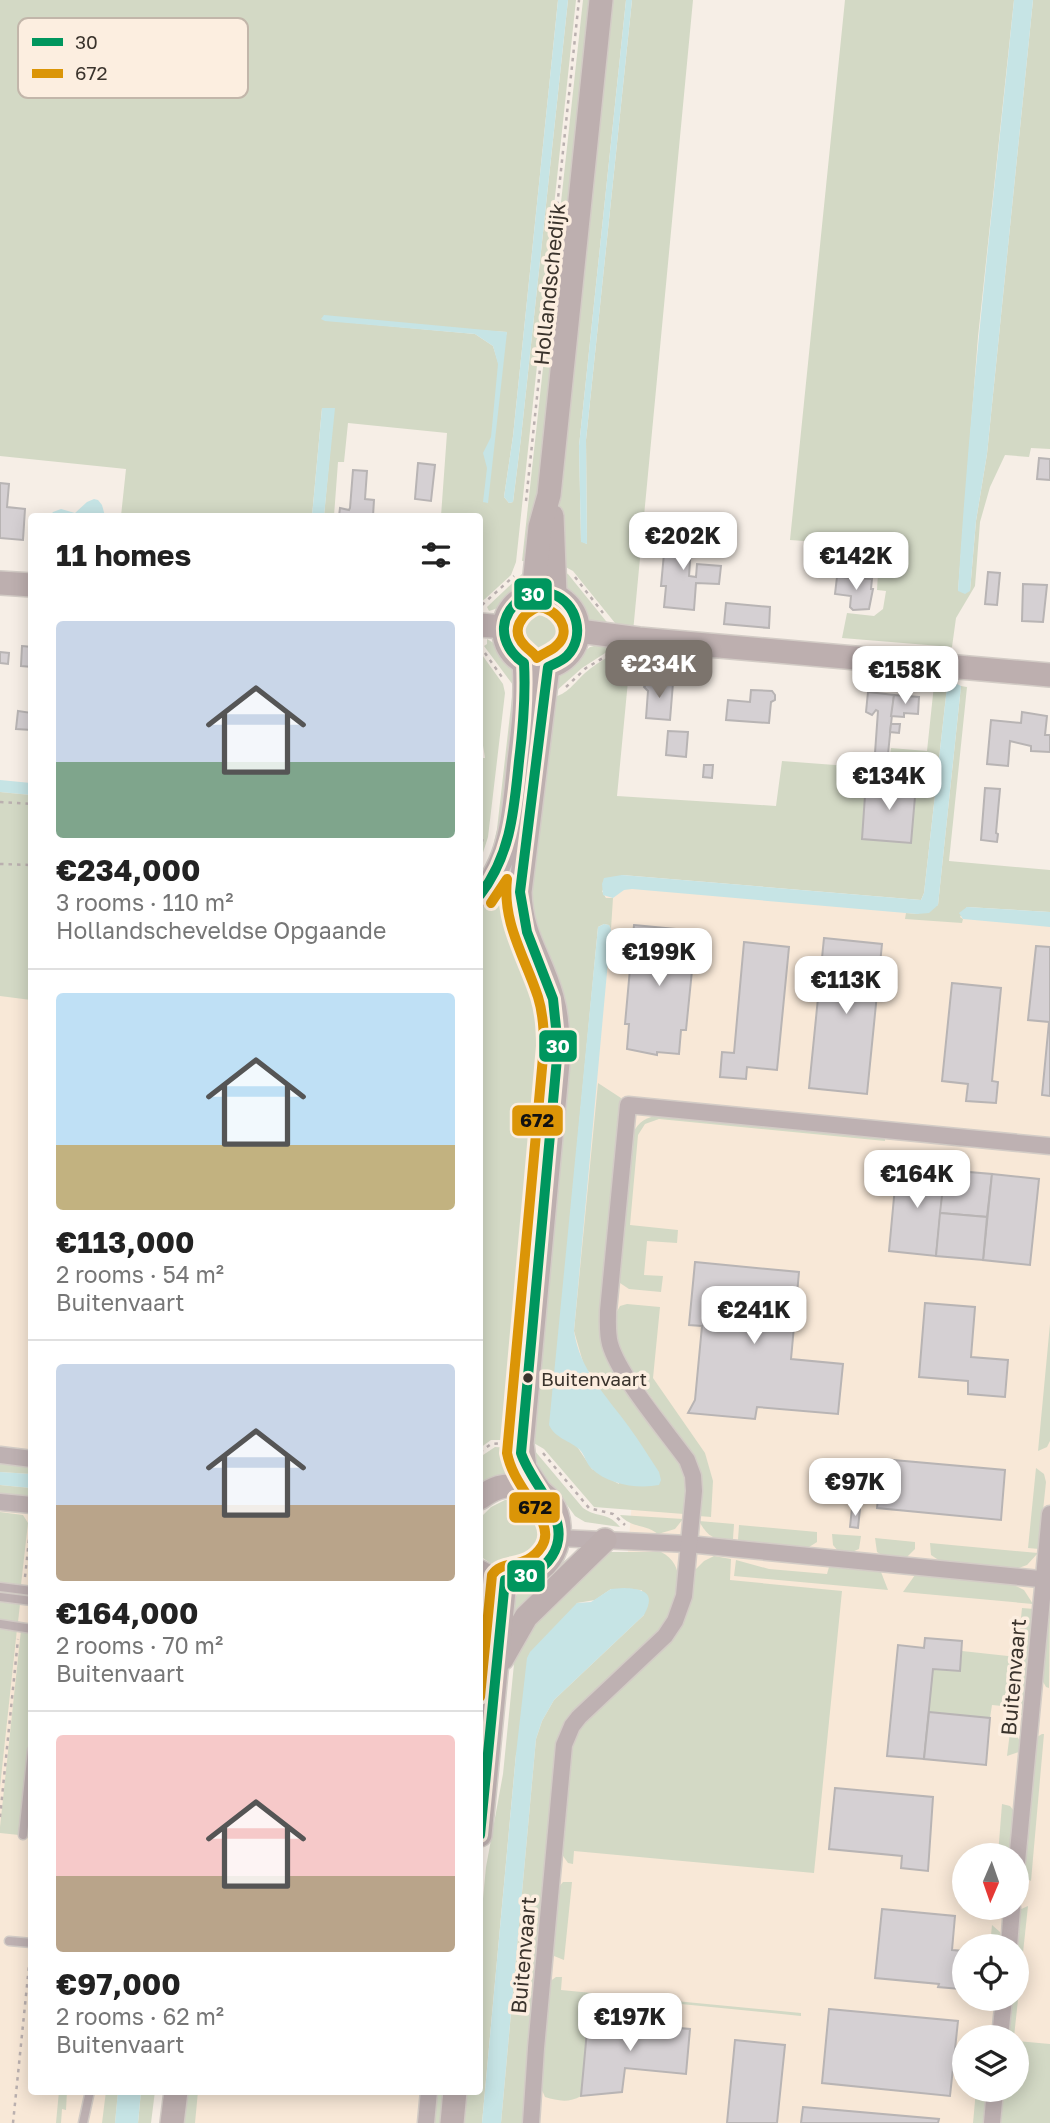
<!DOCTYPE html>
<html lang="en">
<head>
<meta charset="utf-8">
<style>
	:root { --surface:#fff; --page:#f2f2f2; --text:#222; --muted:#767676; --line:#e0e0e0; --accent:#7c746d }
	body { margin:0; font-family:"Golos Text",sans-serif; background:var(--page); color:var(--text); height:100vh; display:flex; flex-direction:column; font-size:26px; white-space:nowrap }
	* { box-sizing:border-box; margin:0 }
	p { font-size:23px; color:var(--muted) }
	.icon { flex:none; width:38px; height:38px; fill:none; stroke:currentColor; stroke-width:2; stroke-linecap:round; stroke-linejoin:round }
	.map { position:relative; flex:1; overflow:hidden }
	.panel { position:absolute; left:28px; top:513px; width:455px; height:1582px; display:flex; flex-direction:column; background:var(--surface); border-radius:7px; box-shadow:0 4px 18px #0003 }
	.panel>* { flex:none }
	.needle { width:46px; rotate:182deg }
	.tools { position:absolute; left:952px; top:1843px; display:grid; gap:14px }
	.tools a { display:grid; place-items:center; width:77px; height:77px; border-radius:50%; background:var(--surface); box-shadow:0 4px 18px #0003; font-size:35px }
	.price { position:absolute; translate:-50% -60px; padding:0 16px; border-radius:14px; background:#fff; color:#222; font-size:23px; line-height:46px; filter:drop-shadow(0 2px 4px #0008) }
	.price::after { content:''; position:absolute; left:50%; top:42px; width:21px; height:16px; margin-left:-10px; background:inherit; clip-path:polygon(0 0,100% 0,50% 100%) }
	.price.on { background:var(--accent); color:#fff }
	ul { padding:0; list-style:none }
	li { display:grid; align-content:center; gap:14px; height:371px; padding:0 28px }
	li+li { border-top:2px solid var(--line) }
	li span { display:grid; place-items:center; height:217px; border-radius:7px; color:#555 }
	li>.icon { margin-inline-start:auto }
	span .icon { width:126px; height:126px; fill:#fffc; stroke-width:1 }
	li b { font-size:30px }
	h2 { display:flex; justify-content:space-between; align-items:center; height:84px; padding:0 28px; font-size:30px }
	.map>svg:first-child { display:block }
</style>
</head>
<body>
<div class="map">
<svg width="1050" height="2123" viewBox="0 0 1050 2123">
	<rect width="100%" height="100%" fill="#f6eee6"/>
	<g fill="#f8e8d7" fill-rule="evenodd">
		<path d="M0 786 32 789V2091H130L126 2123H0Z"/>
		<path d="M607 882 1050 919V2123H491L532 1689 624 1603 634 1475 559 1425ZM964 1855H1017V1908H964ZM964 1946H1017V1998H964ZM964 2037H1017V2090H964Z"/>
		<path d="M192 2091H423L420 2123H189Z"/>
	</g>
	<g fill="#d3d9c5" fill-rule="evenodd">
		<path d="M0 0H558L513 436 504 497 509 503 513 502 521 438 568 0H576L516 562 511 575 485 599 480 602 483 519 480 516H441L447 433 348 423 344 462H338L334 516H324L334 408H322L312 516H121L126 469 0 456ZM322 320 507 332 498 362 493 346 475 334Z"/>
		<path d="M583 0H591L540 490 530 561H522Z"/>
		<path d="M609 0H626L579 446 581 541 587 544 586 440 632 0H693L633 632 615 623 573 571 558 563 560 470Z"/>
		<path d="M845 0H1014L978 337 958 591H970L976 521 987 454 1033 0H1050V449L1031 448 1029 457 1005 455 990 487 980 522 975 586 956 618 952 647 842 638 847 613 874 616 883 609 886 591 877 590 878 573 854 571V566L840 564V550H831V543L790 540Z"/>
		<path d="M563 572 568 574 614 631 590 623 564 588Z"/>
		<path d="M523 573 527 583C518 596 504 607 489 611L487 607Z"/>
		<circle cx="542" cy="630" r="24"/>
		<path d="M487 639C503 647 515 666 520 683L513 682V685L484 646 487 644Z"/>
		<path d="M602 644 616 646 582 668 555 692 556 676 590 647Z"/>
		<path d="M636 646 639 652 638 660H630L617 796 776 806 782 761 888 769 891 748 927 751 934 685 947 687 924 893 921 900 622 875 602 891 606 898H613L611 929 609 925 604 924 598 927 566 1261 578 1448 592 1469 619 1484 604 1397 594 1382 591 1373 585 1369 574 1331 598 1083 621 1098 600 1315 601 1339 683 1468 686 1488 684 1514 594 1507 544 1449 532 1442 563 1063 527 911 553 697C567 695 575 682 585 673 599 661 618 650 636 646Z"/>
		<path d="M480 652 503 684 505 693 488 837 480 862V758H485L480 727Z"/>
		<path d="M961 686 967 687 949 861 1050 870V912L967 907 960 917 963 919 962 923 905 919 906 913 917 914 938 905Z"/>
		<path d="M512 697 518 698 506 820 480 886V876L492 851 497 829Z"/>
		<path d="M0 792 31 795V1000L0 996Z"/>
		<path d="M512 851 546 997 553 1047 511 1440H491L480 1448V903Z"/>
		<path d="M655 1116 663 1117 885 1138V1141L659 1119 645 1124 638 1135 630 1225 678 1230 677 1243 647 1241 644 1275 663 1276 661 1292 629 1289 620 1283 618 1277 632 1136C636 1125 642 1119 655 1116Z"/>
		<path d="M627 1304 660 1307 653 1378 705 1453 713 1481 711 1517 699 1516 694 1458 628 1364 616 1340 615 1315 620 1306Z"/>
		<path d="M1050 1324V1441L1047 1447 1038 1451Z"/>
		<path d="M495 1447 511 1448V1453L515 1454 525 1479 480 1490V1457Z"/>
		<path d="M534 1450 583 1508C599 1519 607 1511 620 1527L585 1522 575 1516 554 1487 535 1471Z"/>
		<path d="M0 1461 31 1464V1474L0 1472Z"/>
		<path d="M1036 1468 1044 1474 1046 1482 1039 1549 1028 1548Z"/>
		<path d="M0 1485 31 1488V1501L0 1498Z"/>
		<path d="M505 1500C534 1498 558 1526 537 1551 529 1561 518 1562 508 1569L490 1563 480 1556V1518L491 1507Z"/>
		<path d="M0 1512 23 1515 28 1523 21 1585 0 1582Z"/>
		<path d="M620 1515 683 1519 675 1529 658 1534C646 1524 630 1528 620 1515Z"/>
		<path d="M699 1521 734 1524 733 1539 730 1541C714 1540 707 1536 699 1521Z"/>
		<path d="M739 1525 817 1532V1542L806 1549 742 1542 738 1540Z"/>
		<path d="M832 1534 861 1536 859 1549 852 1552 838 1551 833 1545Z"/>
		<path d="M875 1538 915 1542V1549L906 1558 883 1556 877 1552Z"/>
		<path d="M930 1543 1038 1553 1027 1565 1016 1569 940 1561 931 1555Z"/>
		<path d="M577 1552 513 1625 512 1604 517 1594Z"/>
		<path d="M607 1552H661C692 1567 675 1609 660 1630L574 1711 555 1755 528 2044 523 2123H501L536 1739 542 1721 554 1700 644 1615 642 1590 611 1589 595 1600 577 1603 516 1754 482 2123H460L463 2091H480V1930L486 1867 503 1774 515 1654 521 1634Z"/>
		<path d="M714 1556 731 1559 730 1580 842 1591 814 1873 574 1851 573 1864 568 1863 561 1853 570 1754 576 1735 588 1718 674 1636 680 1627 689 1608 696 1569 704 1561Z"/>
		<path d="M736 1560 769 1569 827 1574 829 1567 881 1572 888 1590 734 1576Z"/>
		<path d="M915 1575 1014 1585 1024 1590 1033 1604 903 1592Z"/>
		<path d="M480 1580 496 1587 484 1693 480 1697Z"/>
		<path d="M0 1602 20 1604 18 1622 0 1620Z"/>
		<path d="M1022 1608 1034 1609 1023 1714 1016 1720 1011 1721 1012 1707 992 1705 990 1718 929 1712 933 1669 959 1671 962 1651 1017 1657Z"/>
		<path d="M1049 1611H1050L1049 1688 1046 1687 1042 1680Z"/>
		<path d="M0 1628 17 1629 0 1787Z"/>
		<path d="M21 1630 31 1634 32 1714 19 1835 0 1833V1827Z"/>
		<path d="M1010 1732 1017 1736 1021 1743 1019 1752 1007 1756Z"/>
		<path d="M1042 1734H1044L1031 1881 1024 1877 1036 1742 1037 1737Z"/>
		<path d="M1002 1804 1010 1806 1014 1811 1010 1855H998Z"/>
		<path d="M563 1882H572L564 1960 554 1956 552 1950 558 1888Z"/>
		<path d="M1028 1906 1014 2037H1008L1011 1999 1017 1998 1019 1910Z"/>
		<path d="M992 1925 1000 1932 1002 1946H990Z"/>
		<path d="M556 1977H562L561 1990 801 2013V2016L590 1995 581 2096C569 2103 558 2101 545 2097L541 2088 549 1982Z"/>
		<path d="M1017 2041 1050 2044V2123H1000L1003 2090H1017Z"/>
		<path d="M976 2090H988L984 2123H973Z"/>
		<path d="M59 2091H67L66 2110 62 2109 61 2123H56Z"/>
		<path d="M106 2091H118L115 2123H102Z"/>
		<path d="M141 2091H155L151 2123H138Z"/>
		<path d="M185 2091H198L195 2123H182Z"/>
		<path d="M435 2091H446L443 2123H431Z"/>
	</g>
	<g fill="#c6e4e5">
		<path d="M558 0H568L521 438 513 502 509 503 504 497 513 436Z"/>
		<path d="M626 0H632L586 440 587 544 581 542 579 446Z"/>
		<path d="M1014 0H1033L987 454 976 521 970 591 965 594 958 591C970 394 994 197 1014 0Z"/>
		<path d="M324 315 507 332 488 503 483 502 487 468 483 453 491 437 498 364 493 346 475 334 325 321 321 319Z"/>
		<path d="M322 408H335L324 516H312Z"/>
		<path d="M94 499 98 500 102 505 105 516H50L53 512 61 509 75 513 87 502Z"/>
		<path d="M955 683 961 686 938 905 929 913 917 914 632 889 624 890 613 898 603 895 602 884 604 878 622 875 921 900 924 893 947 687Z"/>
		<path d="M0 780 31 783V795L0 792Z"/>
		<path d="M967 907 1050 912V927L963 919 959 913Z"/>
		<path d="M604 924 609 925 611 929 574 1331C580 1371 606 1395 629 1427 640 1442 649 1457 659 1472L661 1480 659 1485C638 1489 608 1485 591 1468 586 1463 585 1455 579 1449 569 1440 556 1439 549 1425L598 927Z"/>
		<path d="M0 1472 31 1474V1488L0 1485Z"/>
		<path d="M624 1588C645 1589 656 1593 644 1615L554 1700 542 1721 536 1739 501 2123H482L516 1754 527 1658 530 1652 577 1603 591 1602 611 1589Z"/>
		<path d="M118 2091H141L138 2123H115Z"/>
	</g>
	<g fill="#d5d0d3" stroke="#b8b4b4" stroke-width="2">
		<path d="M1039 458 1050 459V480L1037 479Z"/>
		<path d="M418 463 435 465 431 501 415 499Z"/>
		<path d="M353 470 367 471 365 499 374 500 373 516H339L340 508 349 510 350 508Z"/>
		<path d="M0 483 9 484 7 507 25 509 23 540 0 538Z"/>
		<path d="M666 532 692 534 689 576 696 577 697 564 721 566 719 584 696 583 694 610 664 607 666 586H661Z"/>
		<path d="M813 549 828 551 825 576 811 574Z"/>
		<path d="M988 572 1000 573 997 605 985 604Z"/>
		<path d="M837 577 872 579 871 589H873L869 609 853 610 850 607 851 596 835 594Z"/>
		<path d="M1023 584 1047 585 1043 622 1022 621Z"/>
		<path d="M726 603 770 607 769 628 724 624Z"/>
		<path d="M22 646 32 647V667L21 666Z"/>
		<path d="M0 652 9 653 8 664 0 663Z"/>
		<path d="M649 681 673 683 670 720 646 718 648 691 644 687Z"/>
		<path d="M751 690 772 691 775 695V700L771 702 769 723 726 720 728 700 750 702Z"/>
		<path d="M868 692 894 695 888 754 875 753 878 711 876 710 872 715 866 712Z"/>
		<path d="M894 695 919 697 918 714 904 713V717L891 716Z"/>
		<path d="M18 711 32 713V730L16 729Z"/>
		<path d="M1022 712 1047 716 1045 735H1050V752L1031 751V746L1010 741 1008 766 987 764 991 720 1021 723Z"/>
		<path d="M891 724H900L899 733 890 732Z"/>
		<path d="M668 731 688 732 686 757 666 755Z"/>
		<path d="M704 765H713L712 778 703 777Z"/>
		<path d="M866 781 916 785 911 843 862 839Z"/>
		<path d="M985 788 1000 789 996 833 998 834 997 842 981 840Z"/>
		<path d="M634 925 696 931 686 1030H681L679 1054 657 1052V1055L627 1049 629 1024H625Z"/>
		<path d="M824 938 882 944 867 1094 809 1088Z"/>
		<path d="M744 942 789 947 777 1070 747 1067 746 1079 720 1077 722 1052 734 1053Z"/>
		<path d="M1036 946 1050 947V1096L1042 1095 1049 1022 1028 1020Z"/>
		<path d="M952 983 1001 988 992 1081 998 1082 996 1103 966 1101 968 1084 942 1081Z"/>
		<path d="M897 1165 945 1170 936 1256 889 1251Z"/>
		<path d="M945 1170 992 1174 987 1217 940 1213Z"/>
		<path d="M992 1174 1039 1179 1030 1265 983 1260Z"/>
		<path d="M940 1213 987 1217 983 1260 936 1256Z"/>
		<path d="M695 1262 799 1272 791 1359 843 1364 838 1414 757 1407 755 1419 688 1413 695 1400 702 1326 689 1325Z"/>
		<path d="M925 1303 975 1307 971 1357 1008 1360 1005 1397 968 1394V1381L919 1377Z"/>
		<path d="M882 1459 1005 1470 1001 1520 877 1508Z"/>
		<path d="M852 1508 860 1509 858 1528 850 1527Z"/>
		<path d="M925 1638 962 1641 960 1671 933 1669 924 1759 887 1756 898 1645 924 1648Z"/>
		<path d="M929 1712 990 1718 986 1765 924 1759Z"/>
		<path d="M835 1788 933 1797 928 1871 901 1868 902 1856 829 1849Z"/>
		<path d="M882 1909 955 1916 952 1950 964 1951 960 1989 938 1987 939 1984 875 1978Z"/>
		<path d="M829 2009 958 2021 950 2096 822 2083Z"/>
		<path d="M588 2020 690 2029 686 2074 625 2068 622 2092 581 2096Z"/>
		<path d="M735 2040 785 2045 777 2123H727Z"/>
		<path d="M803 2107 939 2119 938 2123H801Z"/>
	</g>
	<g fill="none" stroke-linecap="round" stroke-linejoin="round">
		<g stroke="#d3ccc6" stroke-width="11">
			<g id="lane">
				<path d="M0 1587 32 1591"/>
				<path d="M0 1597 32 1601"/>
				<path d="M0 1624 32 1629"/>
				<path d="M23 1835 32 1750"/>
				<path d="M9 1941 32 1943"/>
				<path d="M83 2123 90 2091"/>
			</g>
		</g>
		<g stroke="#d3ccc6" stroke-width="19">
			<g id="street">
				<path d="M0 1455 32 1459"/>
				<path d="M0 1502 32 1505"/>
				<path d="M559 1538 688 1544 1050 1580"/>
				<path d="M1017 1862 1050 1514"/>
				<path d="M1009 1946 1012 1908"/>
				<path d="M1000 2037 1004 1998"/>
				<path d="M426 2123 429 2091"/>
				<path d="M531 2123 536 2048 564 1745 572 1726 579 1717 665 1636 675 1621 684 1596 694 1491 693 1476 687 1460C666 1431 619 1376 610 1344 607 1333 608 1322 608 1311L628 1105 1050 1146"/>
				<path d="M992 2123 995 2090"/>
			</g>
		</g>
		<g stroke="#d3ccc6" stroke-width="26">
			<g id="secondary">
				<path d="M552 516 555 595"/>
				<path d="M0 583 32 585"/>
				<circle cx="541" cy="630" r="37"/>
				<path d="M533 594 540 527 549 495 601 0"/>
				<path d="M480 625 504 627"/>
				<path d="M579 631 639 639 1050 675"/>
				<path d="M480 895C513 858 514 808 519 761 523 728 527 696 524 663"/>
				<path d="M540 1491 525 1468 522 1444 558 1063C559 1041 558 1019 552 997 541 957 521 936 520 892L548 667"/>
				<path d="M480 1498C493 1488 503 1484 520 1487 527 1488 535 1488 541 1492 573 1516 560 1570 522 1578 507 1581 492 1580 480 1572"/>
				<path d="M502 1659 526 1617 605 1540"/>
				<path d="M480 1835 505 1580"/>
				<path d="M172 2123 176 2091"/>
				<path d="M452 2123 455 2091"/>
			</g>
		</g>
		<g stroke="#bab0af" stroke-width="2.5" stroke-dasharray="3.5 5" stroke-linecap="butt">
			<path d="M526 501 579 0"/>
			<path d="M575 577 603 613"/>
			<path d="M482 605 514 576"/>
			<path d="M480 646 504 680"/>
			<path d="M566 687 586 668 608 655"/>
			<path d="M0 802 32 804"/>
			<path d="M480 840 488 841"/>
			<path d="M0 864 32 865"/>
			<path d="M480 1452 491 1444 504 1443"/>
			<path d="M543 1453 589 1508 613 1514 625 1525"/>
			<path d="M25 1577 31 1521"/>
			<path d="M0 1817 18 1639"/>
			<path d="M13 2123 30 1956"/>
		</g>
		<use href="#lane" stroke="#beb1b2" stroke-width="8"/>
		<use href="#street" stroke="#beb1b2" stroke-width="16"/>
		<use href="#secondary" stroke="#bdafaf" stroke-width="23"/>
		<g stroke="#fceee0" stroke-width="16">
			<path id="bus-1" d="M480 895C511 855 514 810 519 761 523 728 526 696 524 663 512 655 503 642 504 627 506 605 530 587 552 594 577 602 586 637 567 656 562 661 554 664 548 667L520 892 527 932 553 999 558 1047 521 1453C532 1487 575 1520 552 1556 541 1573 524 1578 505 1580L480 1835"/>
		</g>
		<g stroke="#fceee0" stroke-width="16">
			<g id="bus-2">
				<path d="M538 607C557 608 574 631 556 646 551 651 543 653 537 658 534 653 530 651 525 646 509 630 522 614 538 607Z"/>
				<path d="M480 1697 492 1575C503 1558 526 1571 542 1546 547 1538 546 1530 542 1521 531 1497 512 1479 507 1453L544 1046C544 1030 543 1013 538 997 525 957 502 923 507 879L491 903"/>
			</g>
		</g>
		<use href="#bus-1" stroke="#00965e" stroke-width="10"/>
		<use href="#bus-2" stroke="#db9507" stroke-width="10"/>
	</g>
	<circle fill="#3a332c" stroke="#fceee0" stroke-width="2.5" cx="528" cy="1378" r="6"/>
	<g text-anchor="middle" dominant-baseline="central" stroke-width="7" stroke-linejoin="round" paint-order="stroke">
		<g font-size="19" fill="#3a332c" stroke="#fceee0" text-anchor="start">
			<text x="541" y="1378">Buitenvaart</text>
		</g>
		<g font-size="21" fill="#3a332c" stroke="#fceee0">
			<text transform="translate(549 284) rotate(-84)">Hollandschedijk</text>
			<text transform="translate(1013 1677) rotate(-85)">Buitenvaart</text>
			<text transform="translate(523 1955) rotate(-85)">Buitenvaart</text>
		</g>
	</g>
	<rect x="18" y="18" width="230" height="80" rx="10" fill="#fceee0" stroke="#c2b6aa" stroke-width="2"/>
	<rect x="32" y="38" width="31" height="8" fill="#00965e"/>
	<rect x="32" y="69" width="31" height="9" fill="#db9507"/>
	<g font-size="19" fill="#3a332c">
		<text x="75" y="49">30</text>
		<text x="75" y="80">672</text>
	</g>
	<g stroke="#fceee0" stroke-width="2.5">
		<rect x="513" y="577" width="40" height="34" rx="7" fill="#00965e"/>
		<rect x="538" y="1029" width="40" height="34" rx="7" fill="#00965e"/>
		<rect x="511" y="1104" width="53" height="33" rx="7" fill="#db9507"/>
		<rect x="508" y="1491" width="53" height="33" rx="7" fill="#db9507"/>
		<rect x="506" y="1559" width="40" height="34" rx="7" fill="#00965e"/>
	</g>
	<g font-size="19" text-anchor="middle" font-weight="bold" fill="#fff">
		<text x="533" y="601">30</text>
		<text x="558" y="1053">30</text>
		<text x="526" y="1582">30</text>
	</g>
	<g font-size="19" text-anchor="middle" font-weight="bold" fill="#111">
		<text x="537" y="1127">672</text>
		<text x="535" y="1514">672</text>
	</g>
</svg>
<div class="tools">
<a><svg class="needle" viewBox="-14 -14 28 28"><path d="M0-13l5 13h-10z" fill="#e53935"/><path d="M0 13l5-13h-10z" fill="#767676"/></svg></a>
<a><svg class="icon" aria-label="locate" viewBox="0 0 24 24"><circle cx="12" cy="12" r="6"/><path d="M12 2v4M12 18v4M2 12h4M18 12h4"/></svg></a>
<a><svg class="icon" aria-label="layers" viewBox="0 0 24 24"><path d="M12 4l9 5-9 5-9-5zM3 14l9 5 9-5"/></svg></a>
</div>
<b class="price" style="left:683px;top:572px">€202K</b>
<b class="price" style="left:856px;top:592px">€142K</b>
<b class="price on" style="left:659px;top:700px">€234K</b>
<b class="price" style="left:905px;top:706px">€158K</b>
<b class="price" style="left:889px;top:812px">€134K</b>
<b class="price" style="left:659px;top:988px">€199K</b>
<b class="price" style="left:846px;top:1016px">€113K</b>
<b class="price" style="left:917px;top:1210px">€164K</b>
<b class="price" style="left:754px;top:1346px">€241K</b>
<b class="price" style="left:855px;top:1518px">€97K</b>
<b class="price" style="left:630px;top:2053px">€197K</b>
<section class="panel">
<h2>11 homes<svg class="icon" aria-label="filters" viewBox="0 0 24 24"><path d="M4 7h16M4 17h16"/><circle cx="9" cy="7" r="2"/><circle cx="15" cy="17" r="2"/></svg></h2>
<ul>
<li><span style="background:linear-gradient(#c9d6e8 65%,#7fa58c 0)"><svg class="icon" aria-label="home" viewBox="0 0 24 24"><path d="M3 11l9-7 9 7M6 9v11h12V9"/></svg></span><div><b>€234,000</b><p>3 rooms · 110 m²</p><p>Hollandscheveldse Opgaande</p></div></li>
<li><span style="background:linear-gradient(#bfe0f5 70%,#c2b280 0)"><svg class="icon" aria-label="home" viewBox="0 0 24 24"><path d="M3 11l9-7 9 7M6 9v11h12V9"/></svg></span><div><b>€113,000</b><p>2 rooms · 54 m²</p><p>Buitenvaart</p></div></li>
<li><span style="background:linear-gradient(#c9d6e8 65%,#b9a48a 0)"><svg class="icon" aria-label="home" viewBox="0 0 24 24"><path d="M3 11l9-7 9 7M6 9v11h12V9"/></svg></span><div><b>€164,000</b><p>2 rooms · 70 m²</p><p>Buitenvaart</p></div></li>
<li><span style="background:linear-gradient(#f6c9c9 65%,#b9a48a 0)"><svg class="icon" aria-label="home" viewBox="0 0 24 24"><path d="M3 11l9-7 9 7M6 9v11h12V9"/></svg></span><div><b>€97,000</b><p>2 rooms · 62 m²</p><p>Buitenvaart</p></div></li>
</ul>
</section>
</div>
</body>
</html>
